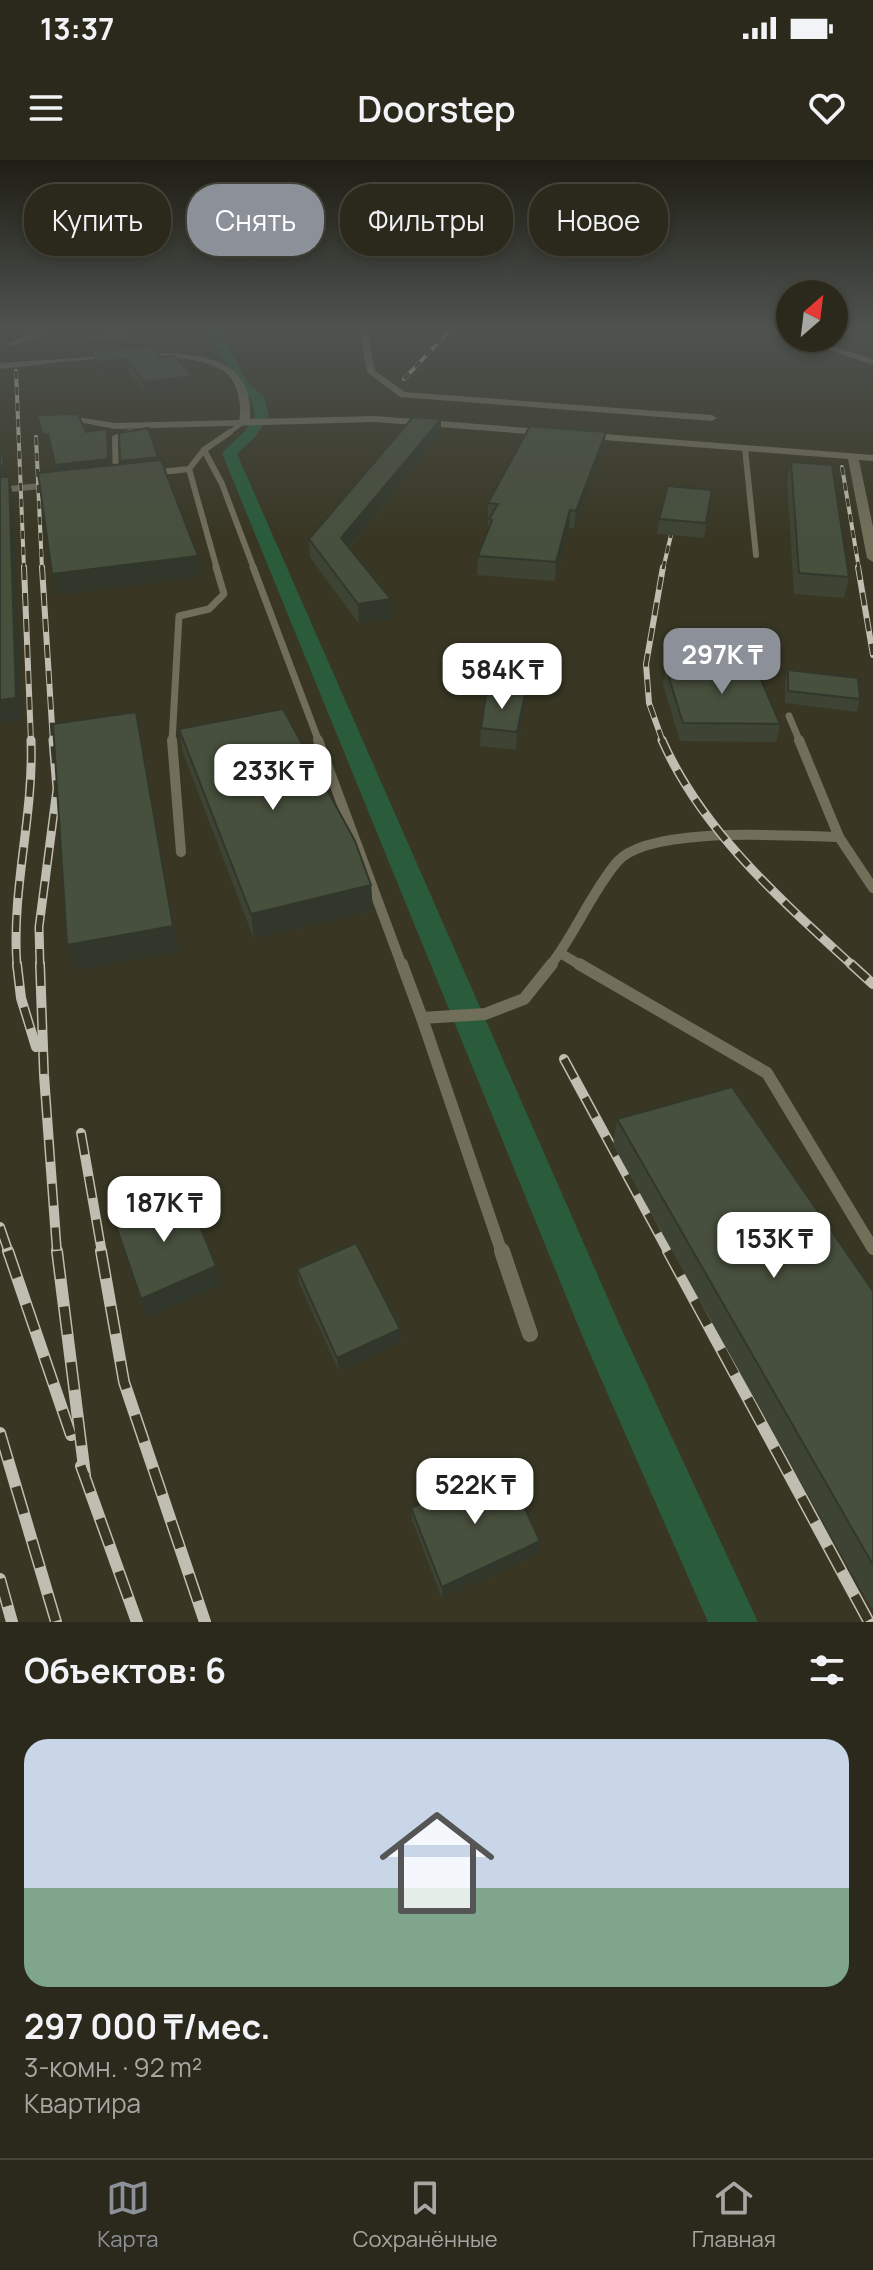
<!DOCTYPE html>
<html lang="ru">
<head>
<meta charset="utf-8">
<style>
	:root { --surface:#2b291b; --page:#373528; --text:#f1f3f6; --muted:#a6a6a3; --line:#47453a; --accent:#8c9099 }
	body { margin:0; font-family:Manrope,sans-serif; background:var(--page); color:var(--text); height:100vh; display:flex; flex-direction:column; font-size:30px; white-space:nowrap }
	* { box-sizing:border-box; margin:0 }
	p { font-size:26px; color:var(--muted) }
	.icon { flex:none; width:44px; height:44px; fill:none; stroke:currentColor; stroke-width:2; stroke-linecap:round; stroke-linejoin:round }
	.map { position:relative; height:1462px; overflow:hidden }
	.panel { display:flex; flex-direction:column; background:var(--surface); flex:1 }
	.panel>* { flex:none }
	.hud { position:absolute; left:24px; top:24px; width:826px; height:72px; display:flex; gap:16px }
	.needle { width:52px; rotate:28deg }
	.tools { position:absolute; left:776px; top:120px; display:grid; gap:16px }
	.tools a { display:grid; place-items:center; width:72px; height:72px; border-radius:50%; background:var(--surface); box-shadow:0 4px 12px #0003,0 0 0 2px var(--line); font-size:40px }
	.price { position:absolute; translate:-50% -68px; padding:0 18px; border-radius:16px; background:#fff; color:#222; font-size:26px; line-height:52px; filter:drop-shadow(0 2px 4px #0008) }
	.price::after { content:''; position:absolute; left:50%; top:48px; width:24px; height:18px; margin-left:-12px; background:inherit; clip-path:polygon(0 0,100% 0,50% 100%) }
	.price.current { background:var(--accent); color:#fff }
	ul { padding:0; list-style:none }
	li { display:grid; align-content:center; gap:16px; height:424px; padding:0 24px }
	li+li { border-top:2px solid var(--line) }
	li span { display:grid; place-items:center; height:248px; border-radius:24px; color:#555 }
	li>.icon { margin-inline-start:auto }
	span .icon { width:144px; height:144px; fill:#fffc; stroke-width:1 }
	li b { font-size:34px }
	h2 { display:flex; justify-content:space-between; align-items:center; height:96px; padding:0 24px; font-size:34px }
	.pill { padding:0 28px; border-radius:32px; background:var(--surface); box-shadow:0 4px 12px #0003,0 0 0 2px var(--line); font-size:28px; line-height:72px }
	.pill.current { background:var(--accent); color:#fff }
	.status { display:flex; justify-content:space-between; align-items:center; height:56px; padding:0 40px; background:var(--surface); direction:ltr }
	.status svg { height:22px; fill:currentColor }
	header { display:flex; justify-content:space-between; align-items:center; height:104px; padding:0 24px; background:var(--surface); font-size:36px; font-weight:600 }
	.tab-bar { display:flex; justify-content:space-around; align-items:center; height:112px; border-top:2px solid var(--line); background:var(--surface); font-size:22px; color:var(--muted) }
	.tab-bar a { display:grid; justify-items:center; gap:4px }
	.tab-bar .current { color:var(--accent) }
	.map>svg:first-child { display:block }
</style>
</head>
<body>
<div class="status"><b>13:37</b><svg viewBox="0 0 49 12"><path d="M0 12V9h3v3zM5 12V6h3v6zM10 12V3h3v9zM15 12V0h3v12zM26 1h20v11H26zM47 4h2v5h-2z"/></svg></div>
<header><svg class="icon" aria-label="menu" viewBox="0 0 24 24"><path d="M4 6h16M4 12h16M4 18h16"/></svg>Doorstep<svg class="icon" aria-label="heart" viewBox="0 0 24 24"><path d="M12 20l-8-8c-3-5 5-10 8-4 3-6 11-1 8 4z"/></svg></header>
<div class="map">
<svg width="873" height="1462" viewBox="0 0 873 1462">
	<rect width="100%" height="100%" fill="#393724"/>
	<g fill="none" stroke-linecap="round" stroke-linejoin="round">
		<path fill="#2a5c3c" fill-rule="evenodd" d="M206 168H217L250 225 264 237 269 256 255 277 237 294 620 1166 758 1462H708L584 1180 222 293 245 271 255 256 251 238 239 227Z"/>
		<g stroke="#716e5a" stroke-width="4">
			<path d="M126 274 131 272"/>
			<path d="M227 274 241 264"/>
		</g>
		<g stroke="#716e5a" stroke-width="6">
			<path d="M745 288 756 395"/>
			<path d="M204 290 222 324 254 409"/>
			<path d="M152 313 189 309"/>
			<path d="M116 317 115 278 131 272"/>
			<path d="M0 330 51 325"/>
			<path d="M217 409 189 309 204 290 230 272"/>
		</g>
		<g stroke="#716e5a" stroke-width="7">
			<path d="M253 407 319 582"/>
			<path d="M789 556 800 582"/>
			<path d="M172 582 179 456 209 449 224 434 216 407"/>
		</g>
		<g stroke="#716e5a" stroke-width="10">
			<path d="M172 580 181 692"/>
			<path d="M318 580 402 806"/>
			<path d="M839 677 873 728"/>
			<path d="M560 793 582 806"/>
			<path d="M550 806C575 774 591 733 617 702 648 665 791 676 839 677L799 580"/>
		</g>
		<g stroke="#716e5a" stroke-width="12">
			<path d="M402 804 422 858 485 854 524 839 552 804"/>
			<path d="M579 804 767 913 873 1089"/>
			<path d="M422 858 502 1093"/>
		</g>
		<path stroke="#716e5a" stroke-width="16" d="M502 1091 530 1174"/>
		<g fill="#716e5a" fill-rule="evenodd">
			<path d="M44 168H55L14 186 7 184Z"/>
			<path d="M359 168H367L375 211 405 232 712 255 717 258 712 261 400 237 367 212Z"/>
			<path d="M763 168 790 172V177L764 170Z"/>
			<path d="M794 178H806L873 199V205Z"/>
			<path d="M151 193C199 194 254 196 250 259L375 256 873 295V301L859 300 873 367V402L867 398 848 299 375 262 115 269 58 258 63 255 115 263 239 260C243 245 237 218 222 210 178 183 53 204 0 209V203Z"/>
		</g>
		<g stroke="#bfbeb0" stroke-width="4">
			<g id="rail-far4">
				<path d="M16 211 24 409"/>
				<path d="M404 219 452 168"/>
				<path d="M36 277 42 409"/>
				<path d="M842 307 859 409"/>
				<path d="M663 409 671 375"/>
			</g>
		</g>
		<g stroke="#bfbeb0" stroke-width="6">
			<g id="rail-far3">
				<path d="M24 407 31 582"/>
				<path d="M42 407 53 582"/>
				<path d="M858 407 873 495"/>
				<path d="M663 582 649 543 646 504 663 407"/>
			</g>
		</g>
		<g stroke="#bfbeb0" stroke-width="9">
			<g id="rail-far2">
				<path d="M662 580C702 671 781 740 853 806"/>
				<path d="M17 806C11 730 34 656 31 580"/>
				<path d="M40 806 39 767 57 629 53 580"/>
			</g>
		</g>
		<g stroke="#bfbeb0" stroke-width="10">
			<g id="rail-far1">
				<path d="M17 804 21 838 36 887"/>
				<path d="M40 804 44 915 57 1093"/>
				<path d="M851 804 873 824"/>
				<path d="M564 899 669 1093"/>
				<path d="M81 973 102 1093"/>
				<path d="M0 1067 9 1093"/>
			</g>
		</g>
		<g stroke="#bfbeb0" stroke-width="12">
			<g id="rail">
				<path d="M8 1091 71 1275"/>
				<path d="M57 1091 85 1315"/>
				<path d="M101 1091 124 1222 205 1462"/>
				<path d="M668 1091 869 1462"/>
				<path d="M0 1273 56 1462"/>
				<path d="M81 1306 137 1462"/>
				<path d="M0 1419 12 1462"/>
			</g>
		</g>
		<use href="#rail-far4" stroke="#393724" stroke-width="3" stroke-dasharray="8" stroke-linecap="butt"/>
		<use href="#rail-far3" stroke="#393724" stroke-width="4" stroke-dasharray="13" stroke-linecap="butt"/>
		<use href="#rail-far2" stroke="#393724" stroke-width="6" stroke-dasharray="17" stroke-linecap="butt"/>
		<use href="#rail-far1" stroke="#393724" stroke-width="7" stroke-dasharray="22" stroke-linecap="butt"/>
		<use href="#rail" stroke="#393724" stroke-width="9" stroke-dasharray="28" stroke-linecap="butt"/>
	</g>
	<g fill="#3d4434">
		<path d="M88 175 160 197 193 229 145 234 129 211 98 214Z"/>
		<path d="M441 259V275L349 388 391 439 392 458 359 464 310 397 309 379Z"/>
		<path d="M606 272 604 288 574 368H569L555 421 477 415 478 396 488 369V343Z"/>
		<path d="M791 302 849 417 844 438 794 434 787 320Z"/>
		<path d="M712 330 704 378 657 374 659 359Z"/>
		<path d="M666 508 780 564 776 582 680 581 663 525Z"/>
		<path d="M788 510 860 539 857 552 785 543V522Z"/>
		<path d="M525 534 524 551 516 590 480 586 481 568Z"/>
		<path d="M179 569 371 725 373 750 254 779 183 593Z"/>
		<path d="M617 959 873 1131V1448H871L613 985Z"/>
		<path d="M297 1109 400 1169 401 1182 339 1211 299 1123Z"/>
		<path d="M411 1348 540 1381 538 1393 442 1438 412 1360Z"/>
	</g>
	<g fill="#32372b">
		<path d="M133 180 135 191 92 194 90 182Z"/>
		<path d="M128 199 129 211 98 214 96 202Z"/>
		<path d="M192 216 193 229 145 234 143 222Z"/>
		<path d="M441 259V275L342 396 341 378Z"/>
		<path d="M107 269 109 281 110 312 57 318 55 305Z"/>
		<path d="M606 272 604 288 574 368 576 351Z"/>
		<path d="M48 274 51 286 46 287 43 275Z"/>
		<path d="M0 275 8 323 0 324Z"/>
		<path d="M158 297 159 306 122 310 120 301Z"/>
		<path d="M9 317 13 335 22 560 0 563Z"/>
		<path d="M570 350 569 368 555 421 556 402Z"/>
		<path d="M198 396 201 417 57 435 52 414Z"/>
		<path d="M391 439 392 458 359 464 358 444Z"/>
		<path d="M525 534 524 551 516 590 517 572Z"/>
		<path d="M136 552 179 791 75 811 67 785Z"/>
		<path d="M371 725 373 750 254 779 251 754Z"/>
		<path d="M216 1106 221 1126 147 1158 141 1139Z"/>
		<path d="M400 1169 401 1182 339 1211 337 1198Z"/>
		<path d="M540 1381 538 1393 442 1438V1427Z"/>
	</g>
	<g fill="#474f3d" stroke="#32372b" stroke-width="2">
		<path d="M105 168H128L133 180 90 182 88 175 104 174Z"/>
		<path d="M156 188 160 197 175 196 192 216 143 222 128 199 96 202 92 190Z"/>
		<path d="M78 254 86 272 107 269 108 299 55 305 48 274 43 275 37 255Z"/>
		<path d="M413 257 441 259 341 378 391 439 358 444 309 379Z"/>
		<path d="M530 266 606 272 576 351 570 350 556 402 478 396 492 360 489 359 498 344 488 343Z"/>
		<path d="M148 268 158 297 120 301 119 273Z"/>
		<path d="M0 282 4 305 0 306Z"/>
		<path d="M161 300 198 396 52 414 38 313Z"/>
		<path d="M791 302 832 305 849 417 799 413Z"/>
		<path d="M0 317H9L16 538 0 540Z"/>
		<path d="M668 326 712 330 706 363 659 359Z"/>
		<path d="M666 508H756L780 564 683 563Z"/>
		<path d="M788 510 858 518 860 539 788 531Z"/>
		<path d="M487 529 525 534 517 572 481 568Z"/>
		<path d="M283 549 355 681 371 725 251 754 179 569Z"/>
		<path d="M136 552 173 766 67 785 53 564Z"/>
		<path d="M732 927 873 1131V1405L617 959Z"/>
		<path d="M186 1031 216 1106 141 1139 114 1060Z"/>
		<path d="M356 1083 400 1169 337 1198 297 1109Z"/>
		<path d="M505 1305 540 1381 442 1427 411 1348Z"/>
	</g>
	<linearGradient id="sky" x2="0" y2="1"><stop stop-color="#1f1e14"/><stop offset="0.45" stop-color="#4e5350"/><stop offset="1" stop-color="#4e5350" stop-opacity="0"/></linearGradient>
	<rect width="873" height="373" fill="url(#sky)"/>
</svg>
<div class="tools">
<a><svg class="needle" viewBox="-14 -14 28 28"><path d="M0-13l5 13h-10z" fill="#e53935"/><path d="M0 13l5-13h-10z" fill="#a6a6a3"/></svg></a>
</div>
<b class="price current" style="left:722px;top:536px">297K ₸</b>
<b class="price" style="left:502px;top:551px">584K ₸</b>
<b class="price" style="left:273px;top:652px">233K ₸</b>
<b class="price" style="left:164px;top:1084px">187K ₸</b>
<b class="price" style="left:774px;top:1120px">153K ₸</b>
<b class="price" style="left:475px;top:1366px">522K ₸</b>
<div class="hud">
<a class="pill">Купить</a>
<a class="pill current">Снять</a>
<a class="pill">Фильтры</a>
<a class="pill">Новое</a>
</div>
</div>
<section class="panel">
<h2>Объектов: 6<svg class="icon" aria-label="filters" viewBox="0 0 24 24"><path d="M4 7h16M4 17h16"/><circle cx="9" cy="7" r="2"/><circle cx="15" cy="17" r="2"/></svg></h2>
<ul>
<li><span style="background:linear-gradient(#c9d6e8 60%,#7fa58c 0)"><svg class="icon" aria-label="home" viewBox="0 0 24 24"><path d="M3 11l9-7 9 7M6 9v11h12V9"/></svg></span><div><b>297 000 ₸/мес.</b><p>3-комн. · 92 m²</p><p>Квартира</p></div></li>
</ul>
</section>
<nav class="tab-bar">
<a class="current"><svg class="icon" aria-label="map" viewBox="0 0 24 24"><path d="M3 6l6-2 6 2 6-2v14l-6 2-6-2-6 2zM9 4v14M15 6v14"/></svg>Карта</a>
<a><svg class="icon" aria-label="saved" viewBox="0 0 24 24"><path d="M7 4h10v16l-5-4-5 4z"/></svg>Сохранённые</a>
<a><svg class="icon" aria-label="home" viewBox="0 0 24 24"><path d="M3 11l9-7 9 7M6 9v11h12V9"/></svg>Главная</a>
</nav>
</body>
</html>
